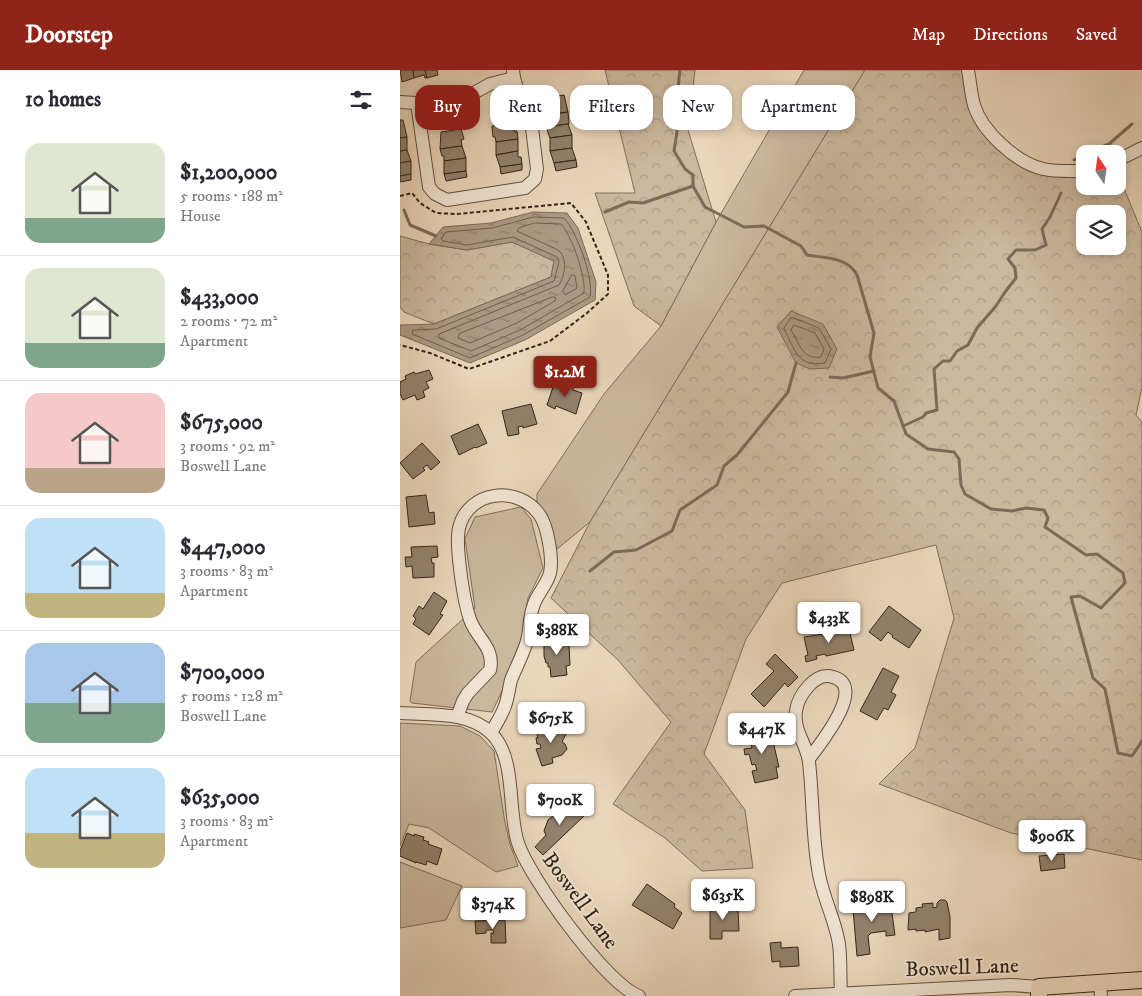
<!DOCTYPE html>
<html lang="en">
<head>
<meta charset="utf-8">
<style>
	:root { --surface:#fff; --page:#f7f7f7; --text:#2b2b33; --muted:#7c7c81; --line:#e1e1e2; --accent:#8f2418 }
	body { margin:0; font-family:"IM FELL DW Pica",serif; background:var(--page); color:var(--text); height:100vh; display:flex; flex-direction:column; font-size:19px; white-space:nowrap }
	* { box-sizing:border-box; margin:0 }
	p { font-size:16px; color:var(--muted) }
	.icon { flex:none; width:28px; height:28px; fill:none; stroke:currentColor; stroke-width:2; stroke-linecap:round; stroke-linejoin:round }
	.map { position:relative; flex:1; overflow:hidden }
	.panel { display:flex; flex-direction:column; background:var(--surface); width:400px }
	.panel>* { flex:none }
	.banner { position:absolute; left:15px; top:15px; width:475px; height:45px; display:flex; gap:10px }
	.needle { width:32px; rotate:347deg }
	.fabs { position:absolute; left:676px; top:75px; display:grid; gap:10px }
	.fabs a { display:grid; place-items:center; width:50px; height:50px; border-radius:10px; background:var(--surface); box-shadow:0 2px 8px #0003; font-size:25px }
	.price { position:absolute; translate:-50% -42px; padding:0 11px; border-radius:5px; background:#fff; color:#222; font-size:16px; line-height:32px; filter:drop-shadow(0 1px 2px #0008) }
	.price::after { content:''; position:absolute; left:50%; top:30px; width:15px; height:11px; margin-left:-8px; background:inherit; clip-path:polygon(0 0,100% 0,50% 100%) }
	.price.on { background:var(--accent); color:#fff }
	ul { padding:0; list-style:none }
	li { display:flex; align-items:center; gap:15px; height:125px; padding:0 25px }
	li+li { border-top:1px solid var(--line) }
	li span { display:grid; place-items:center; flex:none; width:140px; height:100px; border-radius:15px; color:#555 }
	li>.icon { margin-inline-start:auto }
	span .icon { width:60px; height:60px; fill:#fffc; stroke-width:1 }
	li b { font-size:21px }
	h2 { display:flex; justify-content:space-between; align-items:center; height:60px; padding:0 25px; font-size:21px }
	.chip { padding:0 18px; border-radius:15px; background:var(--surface); box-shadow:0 2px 8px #0003; font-size:18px; line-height:45px }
	.chip.on { background:var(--accent); color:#fff }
	header { display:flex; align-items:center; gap:30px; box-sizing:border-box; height:70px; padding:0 25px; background:var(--accent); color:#fff }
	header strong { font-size:24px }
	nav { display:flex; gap:28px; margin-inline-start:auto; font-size:18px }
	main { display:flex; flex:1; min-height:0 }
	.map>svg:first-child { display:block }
</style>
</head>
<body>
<header>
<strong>Doorstep</strong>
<nav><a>Map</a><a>Directions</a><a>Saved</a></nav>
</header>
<main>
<section class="panel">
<h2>10 homes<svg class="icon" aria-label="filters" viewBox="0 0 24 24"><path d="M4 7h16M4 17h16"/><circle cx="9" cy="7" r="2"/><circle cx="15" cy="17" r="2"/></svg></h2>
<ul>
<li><span style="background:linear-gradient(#dfe7d0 75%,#7fa58c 0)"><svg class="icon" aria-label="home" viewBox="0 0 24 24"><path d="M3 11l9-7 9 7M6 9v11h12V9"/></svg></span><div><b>$1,200,000</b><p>5 rooms · 188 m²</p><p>House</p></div></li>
<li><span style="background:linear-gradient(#dfe7d0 75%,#7fa58c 0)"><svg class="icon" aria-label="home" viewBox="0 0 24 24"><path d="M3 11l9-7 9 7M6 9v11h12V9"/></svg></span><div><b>$433,000</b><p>2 rooms · 72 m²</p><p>Apartment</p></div></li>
<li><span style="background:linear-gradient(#f6c9c9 75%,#b9a48a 0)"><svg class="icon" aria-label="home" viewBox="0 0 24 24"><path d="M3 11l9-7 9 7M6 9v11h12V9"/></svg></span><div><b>$675,000</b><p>3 rooms · 92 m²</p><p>Boswell Lane</p></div></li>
<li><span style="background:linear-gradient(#bfe0f5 75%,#c2b280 0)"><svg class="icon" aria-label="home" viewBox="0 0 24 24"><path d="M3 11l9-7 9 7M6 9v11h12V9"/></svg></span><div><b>$447,000</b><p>3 rooms · 83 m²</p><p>Apartment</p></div></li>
<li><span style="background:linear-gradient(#a9c7e8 60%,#7fa58c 0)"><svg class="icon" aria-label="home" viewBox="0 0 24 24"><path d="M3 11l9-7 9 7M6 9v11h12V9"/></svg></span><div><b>$700,000</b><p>5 rooms · 128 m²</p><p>Boswell Lane</p></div></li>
<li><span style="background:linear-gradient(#bfe0f5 65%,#c2b280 0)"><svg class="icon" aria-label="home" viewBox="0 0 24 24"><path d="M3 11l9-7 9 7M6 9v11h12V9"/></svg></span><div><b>$635,000</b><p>3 rooms · 83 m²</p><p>Apartment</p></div></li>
</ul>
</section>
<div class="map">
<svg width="742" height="926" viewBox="0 0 742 926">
	<defs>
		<pattern id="forest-crowns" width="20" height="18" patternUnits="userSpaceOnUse" patternTransform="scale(1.25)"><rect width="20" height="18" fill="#cbb89f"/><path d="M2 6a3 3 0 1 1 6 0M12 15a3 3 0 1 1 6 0" fill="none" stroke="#af9e88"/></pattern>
		<pattern id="water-ripples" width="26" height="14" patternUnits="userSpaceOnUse" patternTransform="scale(1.25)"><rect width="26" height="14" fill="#ac9983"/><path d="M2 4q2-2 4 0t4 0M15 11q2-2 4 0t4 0" fill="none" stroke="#8d7d6a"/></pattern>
	</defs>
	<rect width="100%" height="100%" fill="#ead6bb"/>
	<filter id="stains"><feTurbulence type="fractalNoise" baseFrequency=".004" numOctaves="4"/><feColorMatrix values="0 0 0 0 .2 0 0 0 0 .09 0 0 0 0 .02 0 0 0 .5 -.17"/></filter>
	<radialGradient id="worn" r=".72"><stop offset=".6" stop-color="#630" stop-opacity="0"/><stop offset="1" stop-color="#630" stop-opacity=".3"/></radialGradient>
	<g fill="#cbb89f" stroke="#7f6e5b">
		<path d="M404 0H465L190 452 157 479 147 444 137 432V424L204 324 261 256 316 152Z"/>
		<path d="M121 437 131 449 143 498 128 528 123 564 107 605 104 617 92 642 12 633 10 631 16 592 75 538 65 469 75 447Z"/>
		<path d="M0 653 60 656 80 666 94 681 105 753 110 774 118 796 96 802 29 758 9 754 0 776Z"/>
		<path d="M0 792 62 816 46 850 0 858Z"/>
	</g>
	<g fill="url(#forest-crowns)" stroke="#7f6e5b" fill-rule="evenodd">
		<path d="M205 0H295L288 60 316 152 261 256 234 236 195 123H235Z"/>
		<path d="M465 0H568L582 53 624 92 685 101V116H718V104L742 162V317L736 345 742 352V790L611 763 479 714 515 678 554 548 536 475 382 513 346 569 304 684 345 740 353 798 302 801 265 768 213 734 271 652 218 590 151 528 190 452ZM685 144H718V176H685Z"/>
		<path d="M0 166 29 174 67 180 112 172 154 191 151 207 34 254 4 242 0 237Z"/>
	</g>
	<g fill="url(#water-ripples)" stroke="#7c6a58">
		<path d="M133 142 167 143 178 158 196 212 195 230 125 270 70 293 0 265V255L34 254 151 207 154 191 112 172 67 180 29 174 43 157 91 153Z"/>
		<path d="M391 241 423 254 437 279 429 298 410 299 396 293 377 257Z"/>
	</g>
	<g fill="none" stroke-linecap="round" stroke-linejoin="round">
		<g stroke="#705e4d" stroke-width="1">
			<path d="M134 147 164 148C177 162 194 209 190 227L123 265 70 288 12 264 13 260 36 259 154 211 159 192 157 187 113 167 67 175 43 171 41 169 46 162 92 158Z"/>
			<path d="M135 153 161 154C172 166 186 207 184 223L120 260 71 281 39 268V264L159 215C165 205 168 188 158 180L117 161 119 158Z"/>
			<path d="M172 205 175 206 177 218 165 225 163 221Z"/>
			<path d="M153 227 156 228 155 231 117 253 70 273 58 268 59 264Z"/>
			<path d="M391 248H394L419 258 431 279 425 293C397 298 395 279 384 259Z"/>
			<path d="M394 255 415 263 424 279 421 287C402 290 400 274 391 260Z"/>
		</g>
		<g stroke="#7c6a58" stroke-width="3">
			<path d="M280 0 277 27V62L274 81 285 99 293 105V116L305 137 344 157 364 156 401 176 407 185C425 188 448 187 457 205L474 263 470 287 478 318 494 331 506 364 528 379 554 382 559 389 561 415 565 424 591 439 612 441 626 438 644 440 648 448 645 457 686 485 697 484 723 503 725 513 701 538 680 526 671 527 693 608 705 619 718 683 732 686 742 671"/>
			<path d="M674 90 688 82 709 74 732 54"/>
			<path d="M4 140 10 155 36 166"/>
			<path d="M205 142 229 132 243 133 293 116"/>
			<path d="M430 307 443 308 474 301"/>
			<path d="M503 356 523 347 526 343 537 340 534 299 543 291H550L557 281 568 275 577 258 596 236 605 222 616 208 615 198 608 189 616 180H635L646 175 642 159 650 147 661 123"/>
			<path d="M190 501 214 482 236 480 272 461 280 440 317 415 324 396 337 385 388 322 396 293"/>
		</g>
	</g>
	<g fill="#92816c" stroke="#332417">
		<path d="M0 0H13L14 8 2 12Z"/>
		<path d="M13 0H25L27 8H25L24 5 14 8Z"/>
		<path d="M25 0H37L38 5 27 8Z"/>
		<path d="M164 25 168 42 146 45 145 40 144 41 143 28Z"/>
		<path d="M168 42 169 54 146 57V45Z"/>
		<path d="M0 50H3L7 67 0 68Z"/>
		<path d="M112 53 115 62 117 61 118 69 96 72 95 67H93L92 56Z"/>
		<path d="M168 54 172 65 150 68 146 57Z"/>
		<path d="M61 59 64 69 61 70 62 76 40 79 41 62Z"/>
		<path d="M172 65V78L150 81V68Z"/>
		<path d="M7 67V80L0 81V68Z"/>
		<path d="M118 69V81L96 85V72Z"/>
		<path d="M62 76 66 88 44 91V86H42L40 79Z"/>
		<path d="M172 78 176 90 154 93 150 81Z"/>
		<path d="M7 80 11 91 0 93V81Z"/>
		<path d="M118 81V87H121L122 94 100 97 96 85Z"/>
		<path d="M66 88V101L44 104V91Z"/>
		<path d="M176 90 177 97 156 101 154 93Z"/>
		<path d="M11 91V104L0 106V93Z"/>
		<path d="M122 94V100L101 104 100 97Z"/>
		<path d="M66 101 67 107 46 111 45 107 44 104Z"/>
		<path d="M11 104V110L0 112V106Z"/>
		<path d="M29 300 33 309 26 312 29 318 23 321 25 327 17 330 15 325 3 330 0 324V312L6 309 5 306 14 302 15 304Z"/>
		<path d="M163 311 174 315 173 320 182 323 176 344 156 336 155 339 147 335 154 314 160 317Z"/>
		<path d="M131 334 137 354 123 358V356L118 357 119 364 108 366 102 341Z"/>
		<path d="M78 354 87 373 76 378 75 377 59 385 51 366Z"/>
		<path d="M22 373 40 392 31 400 27 395 23 398 25 400 13 409 0 393Z"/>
		<path d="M26 425 29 443 34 442 35 454 9 457 6 427Z"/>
		<path d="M37 476 38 487 31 488 32 493H34V507L13 508 12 496 6 497 5 487H12L11 477Z"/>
		<path d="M34 522 47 531 40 544 43 545 29 565 13 554 16 549 13 546 19 536 23 539Z"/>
		<path d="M489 536 521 560 509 578 492 567 493 566 488 562 481 571 469 562Z"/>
		<path d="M442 557V560L449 559 454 580 426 586 425 584 416 586 417 589 406 592 405 586 408 585 404 567 429 563 428 560Z"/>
		<path d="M163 568 164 574H169L170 595 166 596 167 605 151 607 150 597H148V593H146L144 586V570Z"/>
		<path d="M375 584 398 607 388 617 385 613 364 637 351 624 374 601 366 594Z"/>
		<path d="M483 598 499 606 491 622 496 625 488 640 484 638 477 650 460 641Z"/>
		<path d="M155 655 156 658 158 657 167 662 162 672 165 674 167 679 162 685 152 688 153 693 142 696 136 679 141 678 140 674H137L136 668H138L136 661Z"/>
		<path d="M366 655 369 672 373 671 379 697H376L378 708 355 713 352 701 357 700 355 694 352 695 349 684 345 685 344 679 352 678 348 659Z"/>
		<path d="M166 731H170L174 734 175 740 178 737 185 745 143 785 135 777 146 765 144 761 148 750 162 738V734Z"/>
		<path d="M7 763 14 766V764L24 767 23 770 29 772 28 774 42 779 37 795 27 791 26 795 16 792V793L0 786V781Z"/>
		<path d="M664 784 665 798 641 801 639 786Z"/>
		<path d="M247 814 275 834 274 837 282 843 273 859 232 835Z"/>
		<path d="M485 829 491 836 495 865 486 866V861L471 863 468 866 470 884 457 886 453 839 459 831H462L465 835 479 834 482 830Z"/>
		<path d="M540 830H545L547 832 550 847V868L539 870V859L525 862V860L516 861V859L508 860 509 843 516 842V838L523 837 522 834 533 833V838L537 837V833Z"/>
		<path d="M331 836V839H338L339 861H322V869H310V837Z"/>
		<path d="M105 850 106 873H91V863H94L93 860H86V863L76 864 75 851Z"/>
		<path d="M381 872V878L398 877 399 896 380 897V891L372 892 370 873Z"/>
	</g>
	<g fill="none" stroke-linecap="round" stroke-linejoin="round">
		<g stroke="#615040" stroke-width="14">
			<g id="minor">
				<path d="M568 0C570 11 571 24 574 35 582 61 615 92 643 99 657 102 670 101 685 101"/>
				<path d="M0 32 17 33 63 29 90 14 114 8"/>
				<path d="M17 33 29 117 35 124 47 130 125 118 135 109 137 99 132 58 120 28 114 8 113 0"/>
				<path d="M718 90 742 78"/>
				<path d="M0 643C29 645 68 641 91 663 117 688 107 740 118 773 129 807 206 914 239 926"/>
				<path d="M57 647 63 631 68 623 90 600C95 579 78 569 71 552 64 535 55 476 59 458 68 420 118 415 139 444 148 456 153 489 150 503 147 515 136 525 133 537 129 548 130 560 127 571 123 585 116 597 111 610 109 618 108 628 105 636 102 645 96 654 91 663"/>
				<path d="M409 689C419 675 468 616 433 607 415 601 398 626 396 641 393 661 407 674 409 692 413 727 412 763 418 798 421 824 435 848 439 874 441 890 440 907 441 923"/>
				<path d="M700 913 701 926"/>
				<path d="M395 926 611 915 639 917"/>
			</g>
		</g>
		<g stroke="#332417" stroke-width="18">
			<path id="major" d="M639 926V917L742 910"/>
		</g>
		<path stroke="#332417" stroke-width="2" stroke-dasharray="4 2.5" stroke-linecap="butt" d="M0 126 12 123 20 133 36 143 57 144 171 133 186 152 208 205V224L187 243 150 271 69 299 30 283 0 275"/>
		<use href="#minor" stroke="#f1e4d3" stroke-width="12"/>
		<use href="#major" stroke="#ead6bb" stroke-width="16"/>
	</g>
	<g text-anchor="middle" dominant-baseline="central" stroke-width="4" stroke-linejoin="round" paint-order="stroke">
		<g font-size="21" fill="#332417" stroke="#f1e4d3">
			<text transform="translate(180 831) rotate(54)">Boswell Lane</text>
			<text transform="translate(562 898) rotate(-2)">Boswell Lane</text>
		</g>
	</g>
	<rect width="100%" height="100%" filter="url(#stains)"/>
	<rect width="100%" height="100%" fill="url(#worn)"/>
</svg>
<div class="fabs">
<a><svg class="needle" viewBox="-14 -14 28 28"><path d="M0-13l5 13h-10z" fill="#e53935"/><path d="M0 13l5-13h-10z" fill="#7c7c81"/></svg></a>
<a><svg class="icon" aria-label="layers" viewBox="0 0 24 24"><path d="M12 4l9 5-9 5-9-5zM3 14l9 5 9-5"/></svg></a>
</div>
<b class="price on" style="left:165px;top:328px">$1.2M</b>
<b class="price" style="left:429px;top:574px">$433K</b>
<b class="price" style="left:157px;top:586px">$388K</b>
<b class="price" style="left:151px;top:674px">$675K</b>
<b class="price" style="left:362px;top:685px">$447K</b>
<b class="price" style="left:160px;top:756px">$700K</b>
<b class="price" style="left:652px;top:792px">$906K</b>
<b class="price" style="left:323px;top:851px">$635K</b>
<b class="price" style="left:472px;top:853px">$898K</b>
<b class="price" style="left:93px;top:860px">$374K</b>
<div class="banner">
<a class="chip on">Buy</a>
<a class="chip">Rent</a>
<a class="chip">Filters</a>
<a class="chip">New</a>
<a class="chip">Apartment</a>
</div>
</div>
</main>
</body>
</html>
